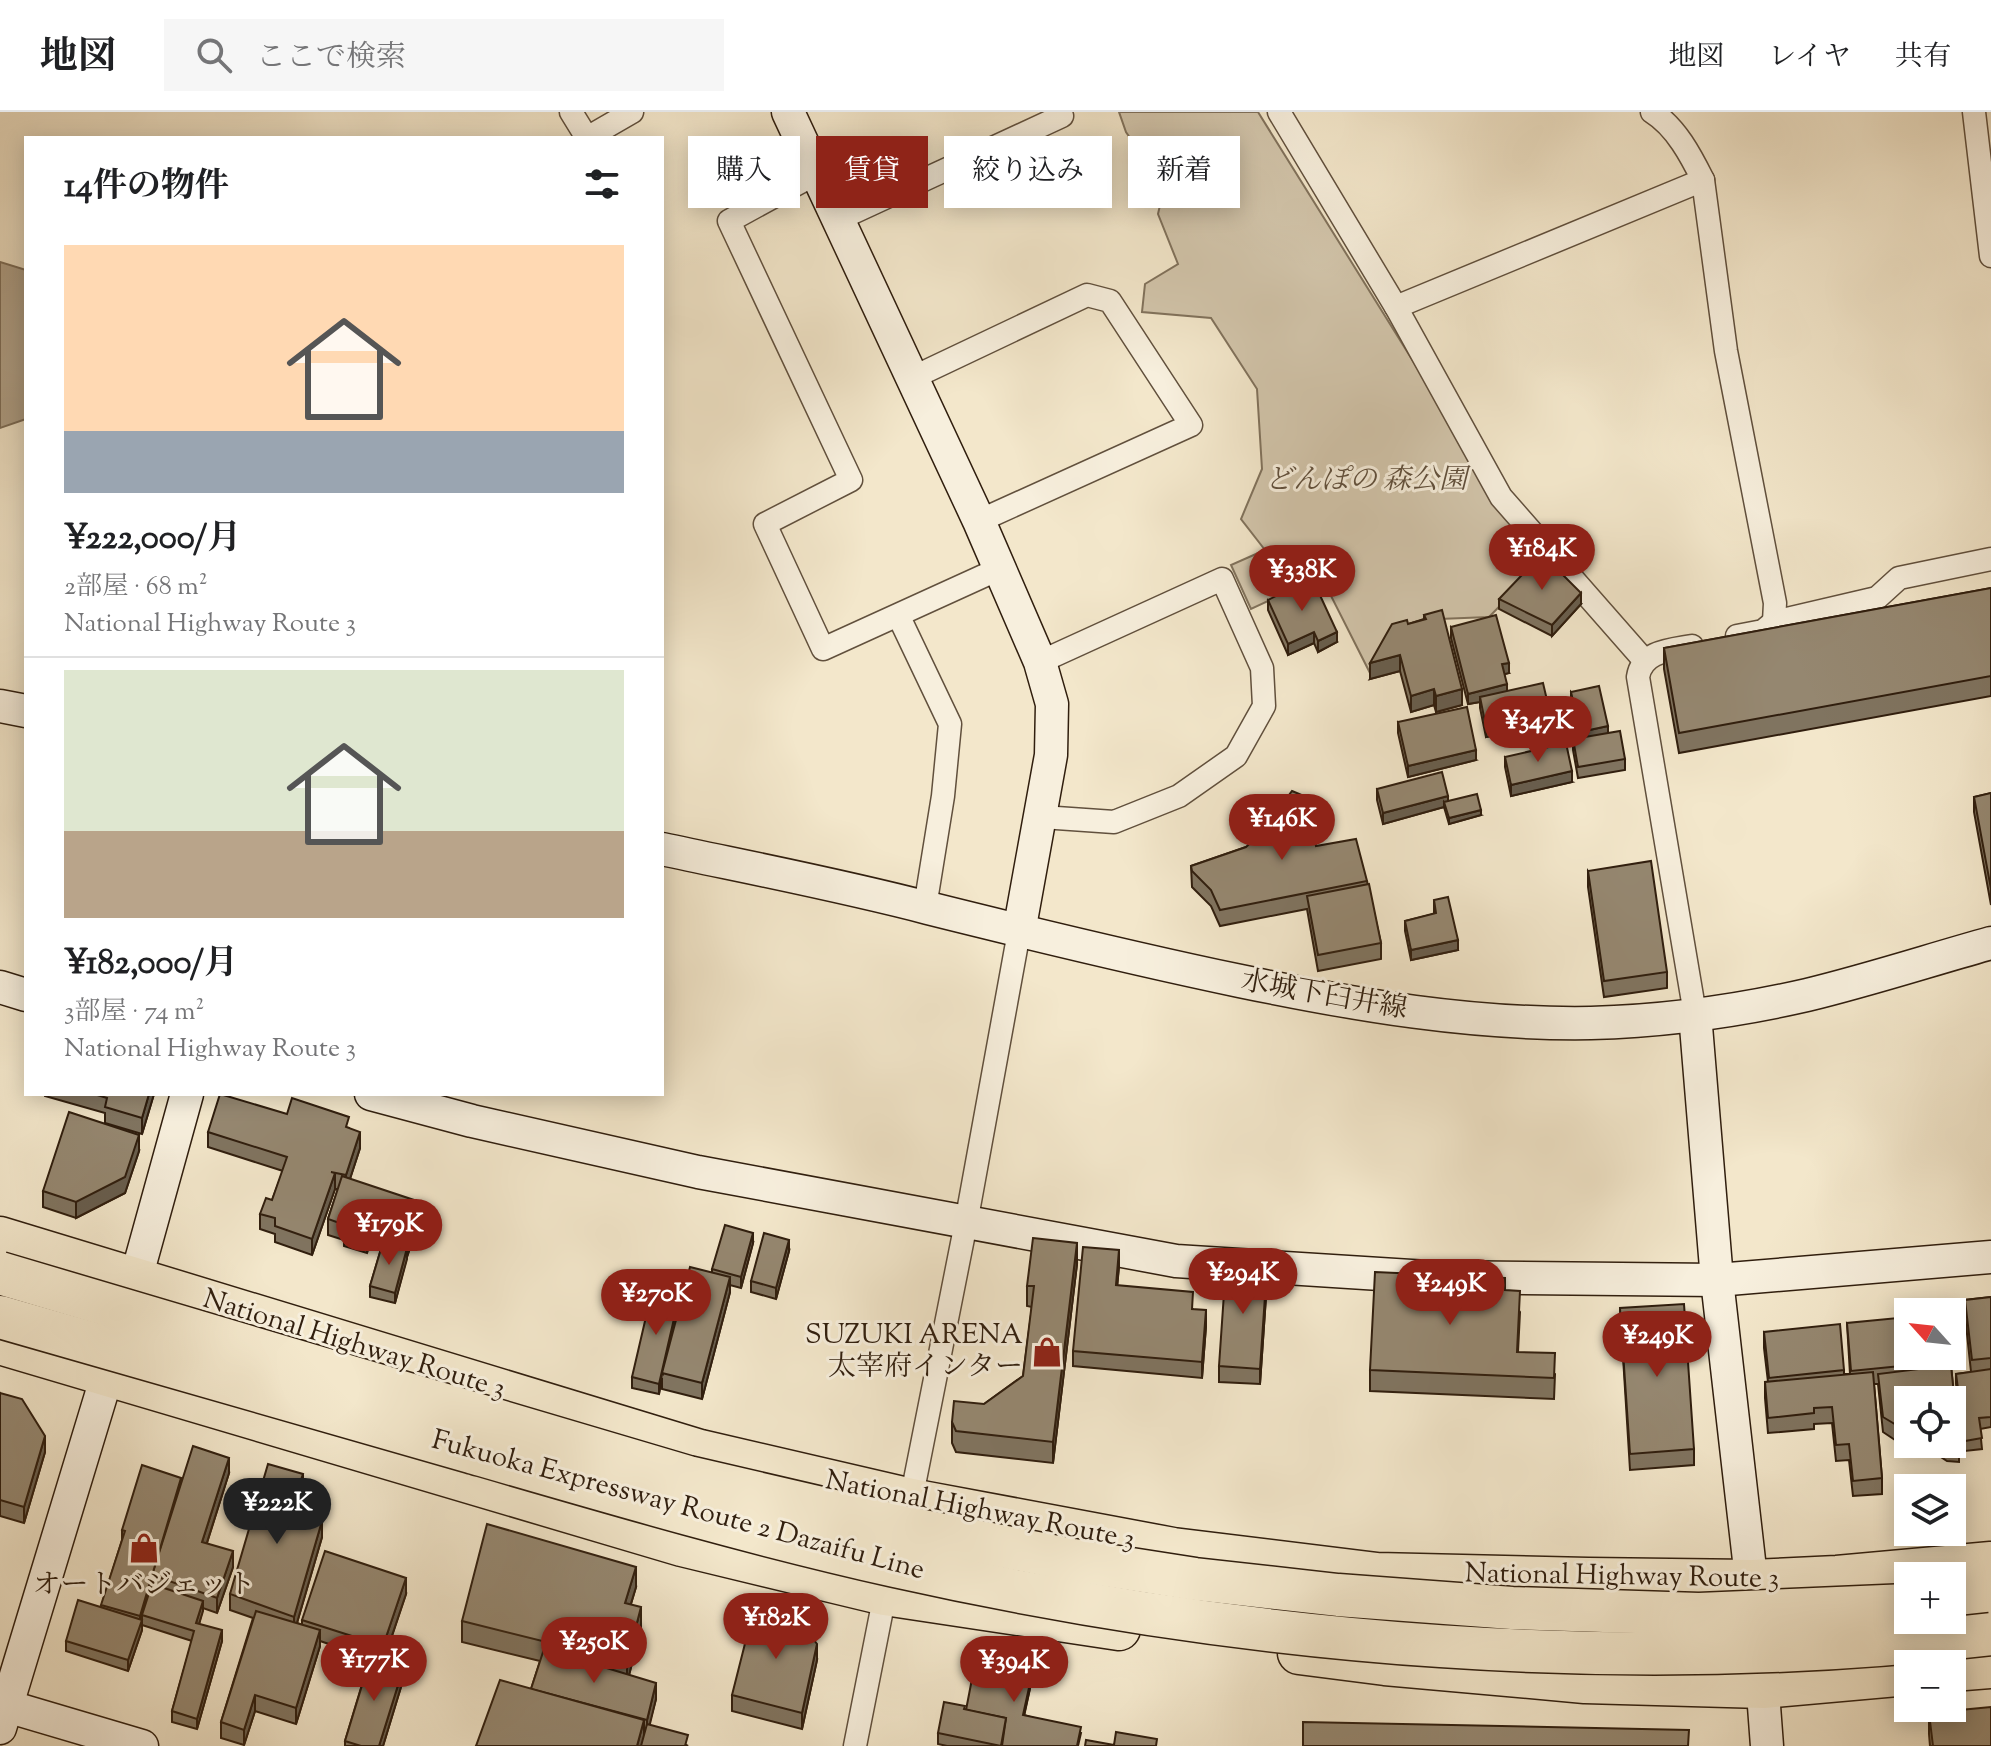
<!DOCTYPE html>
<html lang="ja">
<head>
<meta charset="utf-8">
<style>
	:root { --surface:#fff; --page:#f6f6f6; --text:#202124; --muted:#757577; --line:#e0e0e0; --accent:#8f2418 }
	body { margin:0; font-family:"Sorts Mill Goudy","Noto Serif JP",serif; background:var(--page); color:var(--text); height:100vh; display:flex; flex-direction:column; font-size:30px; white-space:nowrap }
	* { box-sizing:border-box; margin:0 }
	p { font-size:26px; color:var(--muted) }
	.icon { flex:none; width:44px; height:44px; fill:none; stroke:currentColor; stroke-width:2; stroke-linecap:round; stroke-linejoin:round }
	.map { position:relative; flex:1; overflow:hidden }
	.side { position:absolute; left:24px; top:24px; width:640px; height:960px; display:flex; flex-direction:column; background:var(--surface); border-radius:0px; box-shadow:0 4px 20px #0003 }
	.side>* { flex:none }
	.hud { position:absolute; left:688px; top:24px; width:760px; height:72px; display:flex; gap:16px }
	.needle { width:52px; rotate:297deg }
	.controls { position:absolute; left:1894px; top:1186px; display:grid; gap:16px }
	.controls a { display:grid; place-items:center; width:72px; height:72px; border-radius:0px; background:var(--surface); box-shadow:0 4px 20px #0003; font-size:40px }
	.price { position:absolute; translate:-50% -68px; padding:0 18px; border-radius:28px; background:var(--accent); color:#fff; font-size:26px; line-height:52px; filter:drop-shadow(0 2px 4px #0008) }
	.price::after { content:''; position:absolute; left:50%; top:48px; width:24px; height:18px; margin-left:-12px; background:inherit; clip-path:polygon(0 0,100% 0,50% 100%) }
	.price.current { background:#222; color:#fff }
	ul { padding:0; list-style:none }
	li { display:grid; align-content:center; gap:16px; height:424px; padding:0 40px }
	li+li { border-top:2px solid var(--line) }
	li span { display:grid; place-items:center; height:248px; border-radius:0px; color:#555 }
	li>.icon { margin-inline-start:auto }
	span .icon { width:144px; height:144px; fill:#fffc; stroke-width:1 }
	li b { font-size:34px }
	h2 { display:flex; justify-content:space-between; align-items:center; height:96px; padding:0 40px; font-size:34px }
	.chip { padding:0 28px; border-radius:0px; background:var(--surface); box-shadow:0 4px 20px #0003; font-size:28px; line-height:72px }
	.chip.current { background:var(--accent); color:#fff }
	header { display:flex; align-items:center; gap:48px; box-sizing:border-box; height:112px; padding:0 40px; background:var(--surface); border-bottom:2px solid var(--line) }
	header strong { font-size:38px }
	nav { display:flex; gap:44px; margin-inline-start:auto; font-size:28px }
	.search { width:560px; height:72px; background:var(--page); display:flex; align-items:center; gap:20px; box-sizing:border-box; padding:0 28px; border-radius:0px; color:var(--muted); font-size:30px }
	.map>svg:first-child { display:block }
</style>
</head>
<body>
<header>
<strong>地図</strong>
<div class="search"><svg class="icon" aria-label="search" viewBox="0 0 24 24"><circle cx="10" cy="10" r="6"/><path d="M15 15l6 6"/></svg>ここで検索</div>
<nav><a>地図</a><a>レイヤ</a><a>共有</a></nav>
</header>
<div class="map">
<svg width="1991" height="1634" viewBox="0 0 1991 1634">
	<rect width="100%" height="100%" fill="#f3e7cb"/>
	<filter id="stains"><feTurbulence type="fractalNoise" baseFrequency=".0025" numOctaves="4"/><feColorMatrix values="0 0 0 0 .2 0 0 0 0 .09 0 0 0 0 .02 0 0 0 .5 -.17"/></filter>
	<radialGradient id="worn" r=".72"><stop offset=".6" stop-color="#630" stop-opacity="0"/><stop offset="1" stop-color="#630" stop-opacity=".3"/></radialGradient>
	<path fill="#d2c5ab" stroke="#81725c" stroke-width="2" d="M1119 0H1258L1540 453 1489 505 1439 507 1389 526 1370 561 1321 464 1251 497 1231 453 1265 438 1241 407 1262 357 1257 277 1211 206 1142 200 1145 172 1178 152 1158 102 1164 76 1126 20Z"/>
	<path fill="#b1a38b" stroke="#7d6e59" stroke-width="2" d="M0 150 26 158V307L0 316Z"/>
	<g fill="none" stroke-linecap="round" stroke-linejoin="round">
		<g stroke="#61503d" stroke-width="25">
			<g id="street">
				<path d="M571 0 587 26 632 0"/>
				<path d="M1279 0 1396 195 1501 385 1644 548"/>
				<path d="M1652 0C1676 15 1691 44 1703 68L1726 239 1775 491 1774 510"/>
				<path d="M1974 0 1991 144"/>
				<path d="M815 62 729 109 851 368 765 412 823 537 1001 456"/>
				<path d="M837 108 1062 4 1059 0"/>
				<path d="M1396 195 1703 68"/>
				<path d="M912 266 1087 183 1110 189 1191 313 979 409"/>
				<path d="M899 505 950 612 943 684 925 795"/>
				<path d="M1737 524 1763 519 1774 510 1877 486 1899 466 1991 447"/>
				<path d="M1692 534C1670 538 1642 539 1638 565L1695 902"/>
				<path d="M1040 550 1222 467 1262 556 1264 594 1236 644 1179 684 1114 710 1042 705"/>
				<path d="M911 1388 966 1111 1019 820"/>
				<path d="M855 1634 885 1482"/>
			</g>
		</g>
		<g stroke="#301e0e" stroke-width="35">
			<g id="secondary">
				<path d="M788 0 979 409 1040 550 1052 592 1051 643 1019 820"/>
				<path d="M0 594 26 599"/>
				<path d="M662 737C751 756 840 773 928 796 1032 822 1135 847 1240 869 1356 893 1472 913 1591 911 1663 909 1737 899 1807 883 1869 868 1930 848 1991 831"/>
				<path d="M0 875 26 883"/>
				<path d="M1695 902 1717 1168 1754 1492"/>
				<path d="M371 982 472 1009 698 1060 1176 1149 1427 1165 1717 1168 1991 1145"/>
				<path d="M130 1188 187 982"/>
				<path d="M1761 1554 1767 1634"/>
				<path d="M0 1592 142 1634"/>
				<path d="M0 1616 113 1244"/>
			</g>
		</g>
		<g stroke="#301e0e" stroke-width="45">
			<g id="highway">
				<path d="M0 1126 700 1339 911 1388 1173 1437 1377 1462 1588 1467 1752 1469 1837 1465 1991 1451"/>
				<path d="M0 1231 682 1433 885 1482 1119 1517"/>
				<path d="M1952 1488 1991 1484"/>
				<path d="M1299 1541 1385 1552 1585 1570 1763 1575 1908 1562"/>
				<path d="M1952 1558 1991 1555"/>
			</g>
		</g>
		<use href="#street" stroke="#f7efdd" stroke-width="22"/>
		<use href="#secondary" stroke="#f7efdd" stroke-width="32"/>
		<use href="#highway" stroke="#f3e7cb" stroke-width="42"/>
		<g stroke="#301e0e" stroke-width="45" stroke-linecap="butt">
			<g id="highway-bridge">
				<path d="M0 1161 688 1365 903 1415 1073 1448 1195 1467 1338 1483 1512 1496 1699 1502 1908 1493"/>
				<path d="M0 1205C157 1250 314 1295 471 1340 612 1381 752 1422 895 1454 1253 1534 1627 1565 1991 1522"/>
			</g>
		</g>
		<use href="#highway-bridge" stroke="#f3e7cb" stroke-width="42"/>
	</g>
	<g fill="#807460" stroke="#301e0e" stroke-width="2" fill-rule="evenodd">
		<path d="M1991 476V584L1679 641 1664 557V536Z"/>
		<path d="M1499 487 1581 492 1552 524 1499 497Z"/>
		<path d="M1268 488 1337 530 1318 540 1314 531 1288 543 1268 498Z"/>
		<path d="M1424 503 1462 593 1436 600 1434 593 1411 600 1400 559 1370 567 1408 512 1424 507Z"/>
		<path d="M1451 515 1509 561 1504 562 1507 579 1550 612 1486 625 1480 596V590L1468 592 1451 526Z"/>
		<path d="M1571 580 1608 621 1625 647V658L1578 666 1573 638V627L1579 626 1571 590Z"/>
		<path d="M1398 610 1476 648 1408 665 1398 621Z"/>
		<path d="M1505 645 1572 670 1511 684 1505 655Z"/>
		<path d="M1377 677 1448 689 1481 703 1449 712 1444 695 1383 712 1377 688Z"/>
		<path d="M1991 681V793L1974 700V685Z"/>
		<path d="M1316 734 1367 769 1381 831V847L1318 859 1307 797 1220 814 1211 794 1192 775 1191 754 1246 735Z"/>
		<path d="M1588 759 1667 860V876L1604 885 1588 775Z"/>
		<path d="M1434 788 1458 838 1411 848 1405 819V809L1434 802Z"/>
		<path d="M45 982H154L142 1022 105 1011V1001L45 984Z"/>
		<path d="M287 1002 349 1016 360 1036 350 1067 420 1106 407 1145 395 1191 370 1185V1174L381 1137 369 1133 367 1141 344 1134V1128L328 1123V1107L338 1077H335L312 1143 275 1130V1122L260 1117V1102L272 1088 283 1059 208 1035V1020Z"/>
		<path d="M139 1039 125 1081 76 1106 43 1095V1079Z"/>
		<path d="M753 1131 741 1176 730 1173V1180L702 1287 662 1277V1266L659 1282 632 1276V1265L679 1196 674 1218 712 1160V1157Z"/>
		<path d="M789 1139 776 1187 751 1180V1169Z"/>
		<path d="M1077 1152 1053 1351 956 1340 952 1331V1310L984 1292 1023 1264 1032 1195 1027 1194V1174Z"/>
		<path d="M1119 1154 1117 1174 1193 1197 1206 1214 1202 1266 1073 1254V1239Z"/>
		<path d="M1267 1170 1260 1272 1219 1270V1254Z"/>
		<path d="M1505 1178 1520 1200 1518 1240 1555 1262 1554 1287 1370 1279V1258Z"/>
		<path d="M1991 1185V1315L1980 1317 1982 1337 1965 1339 1956 1272V1262L1971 1260 1965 1203V1188Z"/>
		<path d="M1620 1196 1694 1337V1353L1630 1358Z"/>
		<path d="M1847 1211 1950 1244 1959 1334V1350L1947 1349 1941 1345 1939 1340 1921 1334 1907 1336 1883 1320 1878 1272H1874L1882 1366V1382L1853 1384 1849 1348 1836 1349 1832 1311 1814 1312V1317L1768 1321 1765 1286V1270H1768L1764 1236V1220L1844 1258V1262H1850ZM1908 1288 1952 1332H1908Z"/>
		<path d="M0 1281 45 1340 24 1411 0 1404Z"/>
		<path d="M229 1361 207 1431 233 1455 217 1501 203 1496 199 1512 222 1529 197 1617 172 1610V1599L192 1529 142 1513V1507V1518L128 1559 66 1539V1529L101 1495 122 1428V1418L181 1372Z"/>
		<path d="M303 1378 295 1402 322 1425 297 1511 302 1513V1508L406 1482 384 1548 404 1565 383 1634H345V1629L370 1546 320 1529V1534L296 1612 255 1599 244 1633 221 1626V1610L253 1506 230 1498V1482Z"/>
		<path d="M636 1475 631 1492 641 1516 629 1563 656 1587 649 1613 688 1634H476L531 1577 540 1549 462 1530V1509Z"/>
		<path d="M817 1548 802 1617 732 1599V1583Z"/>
		<path d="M1034 1558 1024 1603 1081 1621 1078 1634H947L938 1632V1621L965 1598Z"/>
		<path d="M1929 1601 1991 1634H1930L1929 1622Z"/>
	</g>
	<g fill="#685e4e" stroke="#301e0e" stroke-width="2">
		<path d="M1581 481V492L1552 524V513Z"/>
		<path d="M1314 520V531L1288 543V532Z"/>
		<path d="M1337 520V530L1318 540V529Z"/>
		<path d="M1400 543V559L1370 567V551Z"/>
		<path d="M1509 551V561L1502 563V552Z"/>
		<path d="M1507 572V583L1480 585V590L1468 592V582Z"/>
		<path d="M1434 577V593L1411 600V584Z"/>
		<path d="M1462 577V593L1436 600V584Z"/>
		<path d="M1550 601V612L1486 625V615Z"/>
		<path d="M1608 614V625L1580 631V620Z"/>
		<path d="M1476 638V648L1408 665V654Z"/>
		<path d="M1572 659V670L1511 684V673Z"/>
		<path d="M1448 684V694L1444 690V695L1383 712V701Z"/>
		<path d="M1481 698V703L1449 712V706Z"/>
		<path d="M1458 828V838L1411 848V838Z"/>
		<path d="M149 982H154L142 1022V1006Z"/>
		<path d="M360 1020V1036L346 1079V1063Z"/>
		<path d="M139 1023V1039L125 1081 76 1106V1090Z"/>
		<path d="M335 1061V1077L312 1143V1127Z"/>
		<path d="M420 1090V1106L407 1145V1130Z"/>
		<path d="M369 1117V1133L367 1141V1126Z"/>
		<path d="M753 1121V1131L741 1176V1165Z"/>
		<path d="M789 1128V1139L776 1187V1176Z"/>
		<path d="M1077 1131V1152L1053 1351V1330Z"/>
		<path d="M407 1136V1147L395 1191V1181Z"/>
		<path d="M1119 1138V1154L1116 1189V1173Z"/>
		<path d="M1267 1155V1170L1260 1272V1257Z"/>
		<path d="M730 1165V1180L702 1287V1271Z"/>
		<path d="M679 1185V1196L663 1262 662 1261 659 1282V1272Z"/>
		<path d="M1206 1198V1214L1202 1266V1250Z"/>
		<path d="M45 1324V1340L24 1411V1395Z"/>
		<path d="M229 1346V1361L202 1446V1430Z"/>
		<path d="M303 1362V1378L290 1416V1400Z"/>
		<path d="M181 1366V1376L152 1463V1472L142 1503V1518L128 1559V1548L140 1513V1504Z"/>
		<path d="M322 1409V1425L294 1521V1505Z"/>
		<path d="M233 1439V1455L217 1501V1486Z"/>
		<path d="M636 1455V1475L625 1511V1491Z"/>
		<path d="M406 1466V1482L383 1550V1534Z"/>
		<path d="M203 1489V1499L196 1522V1511Z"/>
		<path d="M641 1495V1516L627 1571V1550Z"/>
		<path d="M222 1518V1529L197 1617V1607Z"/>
		<path d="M320 1518V1534L296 1612V1596Z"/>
		<path d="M817 1532V1548L802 1617V1601Z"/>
		<path d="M1034 1553V1558L1023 1609V1603Z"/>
		<path d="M404 1554V1565L383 1634H379Z"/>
		<path d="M656 1571V1587L647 1624V1608Z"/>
		<path d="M255 1583V1599L244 1633V1618Z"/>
		<path d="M644 1608V1629L643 1634H637Z"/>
	</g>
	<g fill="#958770" stroke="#301e0e" stroke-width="2">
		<path d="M1542 442 1581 481 1552 513 1499 487Z"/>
		<path d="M1312 466 1337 520 1318 529 1314 520 1288 532 1268 488Z"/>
		<path d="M1991 476V564L1679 621 1664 536Z"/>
		<path d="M1442 498 1462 577 1436 584 1434 577 1411 584 1400 543 1370 551 1392 512 1407 508 1408 512 1426 507 1424 503Z"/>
		<path d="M1496 503 1509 551 1502 552 1507 572 1468 582 1451 515Z"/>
		<path d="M1543 571 1550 601 1486 615 1480 585Z"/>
		<path d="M1599 574 1608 614 1580 620 1571 580Z"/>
		<path d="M1467 595 1476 638 1408 654 1398 610Z"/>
		<path d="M1620 619 1625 647 1578 655 1573 627Z"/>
		<path d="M1566 631 1572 659 1511 673 1505 645Z"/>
		<path d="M1442 660 1448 684 1383 701 1377 677Z"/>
		<path d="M1292 679 1304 684 1316 734 1356 727 1367 769 1220 798 1211 778 1192 759 1191 754 1246 735 1261 721Z"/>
		<path d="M1991 681V777L1974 685Z"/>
		<path d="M1477 682 1481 698 1449 706 1444 690Z"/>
		<path d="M1651 749 1667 860 1604 869 1588 759Z"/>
		<path d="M1369 772 1381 831 1318 843 1307 784Z"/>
		<path d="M1448 785 1458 828 1411 838 1405 809 1436 801 1434 788Z"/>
		<path d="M94 982H149L142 1006 105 995 107 986Z"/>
		<path d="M220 982 287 1002 292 986 349 1005 346 1015 360 1020 346 1063 331 1060 335 1061 312 1127 275 1114V1106L260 1102 266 1086 272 1088 287 1045 208 1020Z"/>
		<path d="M69 1000 139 1023 125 1065 76 1090 43 1079Z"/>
		<path d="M342 1064 420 1090 407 1130 369 1117 367 1126 344 1118 345 1113 328 1107Z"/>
		<path d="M725 1113 753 1121 741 1165 712 1157Z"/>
		<path d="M764 1121 789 1128 776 1176 751 1169Z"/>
		<path d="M1033 1126 1077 1131 1053 1330 956 1319 952 1310 954 1289 984 1292 1023 1264 1034 1174H1027Z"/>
		<path d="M383 1130 407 1136 395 1181 370 1174Z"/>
		<path d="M1083 1135 1119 1138 1116 1173 1193 1180 1192 1197 1206 1198 1202 1250 1073 1239Z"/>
		<path d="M1226 1152 1267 1155 1260 1257 1219 1254Z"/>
		<path d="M690 1155 730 1165 702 1271 662 1261Z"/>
		<path d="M1375 1160 1505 1166V1178L1520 1179 1517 1240 1555 1241 1554 1266 1370 1258Z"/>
		<path d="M652 1179 679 1185 659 1272 632 1265Z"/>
		<path d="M1991 1185V1246L1972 1248 1965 1188Z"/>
		<path d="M1684 1192 1694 1337 1630 1342 1620 1196Z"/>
		<path d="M1908 1205V1244H1950L1951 1249 1851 1259 1847 1211Z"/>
		<path d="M1840 1212 1844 1258 1769 1266 1764 1220Z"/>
		<path d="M1951 1253 1959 1334 1945 1332H1952V1288H1908V1320L1883 1305 1878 1262Z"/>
		<path d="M1991 1257V1305L1979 1306 1982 1326 1965 1329 1956 1262Z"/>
		<path d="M1873 1260 1882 1366 1853 1369 1849 1332 1836 1333 1832 1295 1814 1296V1301L1768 1306 1765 1270Z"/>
		<path d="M0 1281 22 1287 45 1324 24 1395 0 1388Z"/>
		<path d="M193 1334 229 1346 202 1430 233 1439 217 1486 152 1463Z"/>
		<path d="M268 1352 303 1362 290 1400 322 1409 294 1505 230 1482Z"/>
		<path d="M142 1353 181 1366 140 1504 101 1493 125 1419 122 1418Z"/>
		<path d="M487 1412 636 1455 625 1491 641 1495 627 1550 462 1509Z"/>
		<path d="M325 1439 406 1466 383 1534 302 1508Z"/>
		<path d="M152 1472 203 1489 196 1511 222 1518 197 1607 172 1599 194 1519 142 1503Z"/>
		<path d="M78 1488 142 1508 128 1548 66 1529Z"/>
		<path d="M754 1496 796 1505 817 1532 802 1601 732 1583Z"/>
		<path d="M256 1499 320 1518 296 1596 255 1583 244 1618 221 1610Z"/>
		<path d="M544 1537 656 1571 647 1608 531 1577Z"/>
		<path d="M977 1541 1034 1553 1023 1603 1081 1615 1077 1634H1002L1006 1606 966 1598Z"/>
		<path d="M371 1544 404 1554 379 1634H361L345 1629Z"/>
		<path d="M500 1568 644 1608 637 1634H476Z"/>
		<path d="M944 1590 965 1594 964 1597 1006 1606 1001 1634 938 1621Z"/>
		<path d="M1991 1595V1634H1933L1929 1601Z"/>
		<path d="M1303 1610 1689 1618 1688 1634H1303Z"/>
		<path d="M647 1612 688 1623 685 1634H641Z"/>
		<path d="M1116 1620 1157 1627 1156 1634H1085L1086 1628 1114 1633Z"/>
	</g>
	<defs>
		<g id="shop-bare" transform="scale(2.4)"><path d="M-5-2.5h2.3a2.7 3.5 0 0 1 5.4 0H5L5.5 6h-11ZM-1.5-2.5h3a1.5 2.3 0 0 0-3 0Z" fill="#8f2418" stroke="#f7efdd" stroke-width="2.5" paint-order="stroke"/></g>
	</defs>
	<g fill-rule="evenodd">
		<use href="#shop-bare" x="1047" y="1240"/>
		<use href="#shop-bare" x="144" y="1436"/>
	</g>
	<g text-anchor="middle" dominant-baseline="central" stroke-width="6" stroke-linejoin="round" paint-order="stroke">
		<g font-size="28" font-style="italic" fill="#61503d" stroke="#f7efdd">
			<text x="1366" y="369">どんぽの 森公園</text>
		</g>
		<g font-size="28" fill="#301e0e" stroke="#f7efdd">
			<text transform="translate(1324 884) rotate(10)">水城下臼井線</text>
			<text transform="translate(354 1233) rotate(17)">National Highway Route 3</text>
			<text transform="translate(678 1394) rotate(15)">Fukuoka Expressway Route 2 Dazaifu Line</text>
			<text transform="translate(980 1399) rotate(11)">National Highway Route 3</text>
			<text transform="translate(1622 1465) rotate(1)">National Highway Route 3</text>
		</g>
		<g font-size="28" fill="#301e0e" stroke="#f7efdd" text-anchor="end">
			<text x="1023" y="1224">SUZUKI ARENA<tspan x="1023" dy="32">太宰府インター</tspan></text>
			<text x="144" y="1474" text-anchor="middle">オートバジェット</text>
		</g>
	</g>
	<rect width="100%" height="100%" filter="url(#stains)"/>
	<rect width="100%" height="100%" fill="url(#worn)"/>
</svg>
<div class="controls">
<a><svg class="needle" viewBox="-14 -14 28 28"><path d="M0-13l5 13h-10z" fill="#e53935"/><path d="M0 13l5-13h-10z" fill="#757577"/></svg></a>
<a><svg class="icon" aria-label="locate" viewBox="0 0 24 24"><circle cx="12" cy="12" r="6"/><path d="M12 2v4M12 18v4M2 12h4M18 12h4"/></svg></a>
<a><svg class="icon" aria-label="layers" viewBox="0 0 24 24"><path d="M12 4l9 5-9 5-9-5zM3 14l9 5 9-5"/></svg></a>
<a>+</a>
<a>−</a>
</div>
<b class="price" style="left:1542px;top:480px">¥184K</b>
<b class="price" style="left:1302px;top:501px">¥338K</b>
<b class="price" style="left:1538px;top:652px">¥347K</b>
<b class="price" style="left:1282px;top:750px">¥146K</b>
<b class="price" style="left:389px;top:1155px">¥179K</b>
<b class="price" style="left:1243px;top:1204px">¥294K</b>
<b class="price" style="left:1450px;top:1215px">¥249K</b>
<b class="price" style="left:656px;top:1225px">¥270K</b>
<b class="price" style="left:1657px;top:1267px">¥249K</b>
<b class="price current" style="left:277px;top:1434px">¥222K</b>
<b class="price" style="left:776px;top:1549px">¥182K</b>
<b class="price" style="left:594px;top:1573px">¥250K</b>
<b class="price" style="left:374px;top:1591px">¥177K</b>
<b class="price" style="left:1014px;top:1592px">¥394K</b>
<div class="hud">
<a class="chip">購入</a>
<a class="chip current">賃貸</a>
<a class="chip">絞り込み</a>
<a class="chip">新着</a>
</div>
<section class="side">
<h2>14件の物件<svg class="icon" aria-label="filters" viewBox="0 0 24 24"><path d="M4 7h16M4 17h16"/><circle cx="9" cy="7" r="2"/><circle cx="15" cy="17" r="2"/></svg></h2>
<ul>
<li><span style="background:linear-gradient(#ffd9b3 75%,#9aa5b1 0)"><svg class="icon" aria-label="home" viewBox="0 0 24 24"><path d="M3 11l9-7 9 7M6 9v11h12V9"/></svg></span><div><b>¥222,000/月</b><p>2部屋 · 68 m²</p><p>National Highway Route 3</p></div></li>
<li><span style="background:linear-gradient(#dfe7d0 65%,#b9a48a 0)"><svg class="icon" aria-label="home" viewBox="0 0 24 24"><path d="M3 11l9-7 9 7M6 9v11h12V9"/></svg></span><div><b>¥182,000/月</b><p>3部屋 · 74 m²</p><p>National Highway Route 3</p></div></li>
</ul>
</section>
</div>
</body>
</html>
